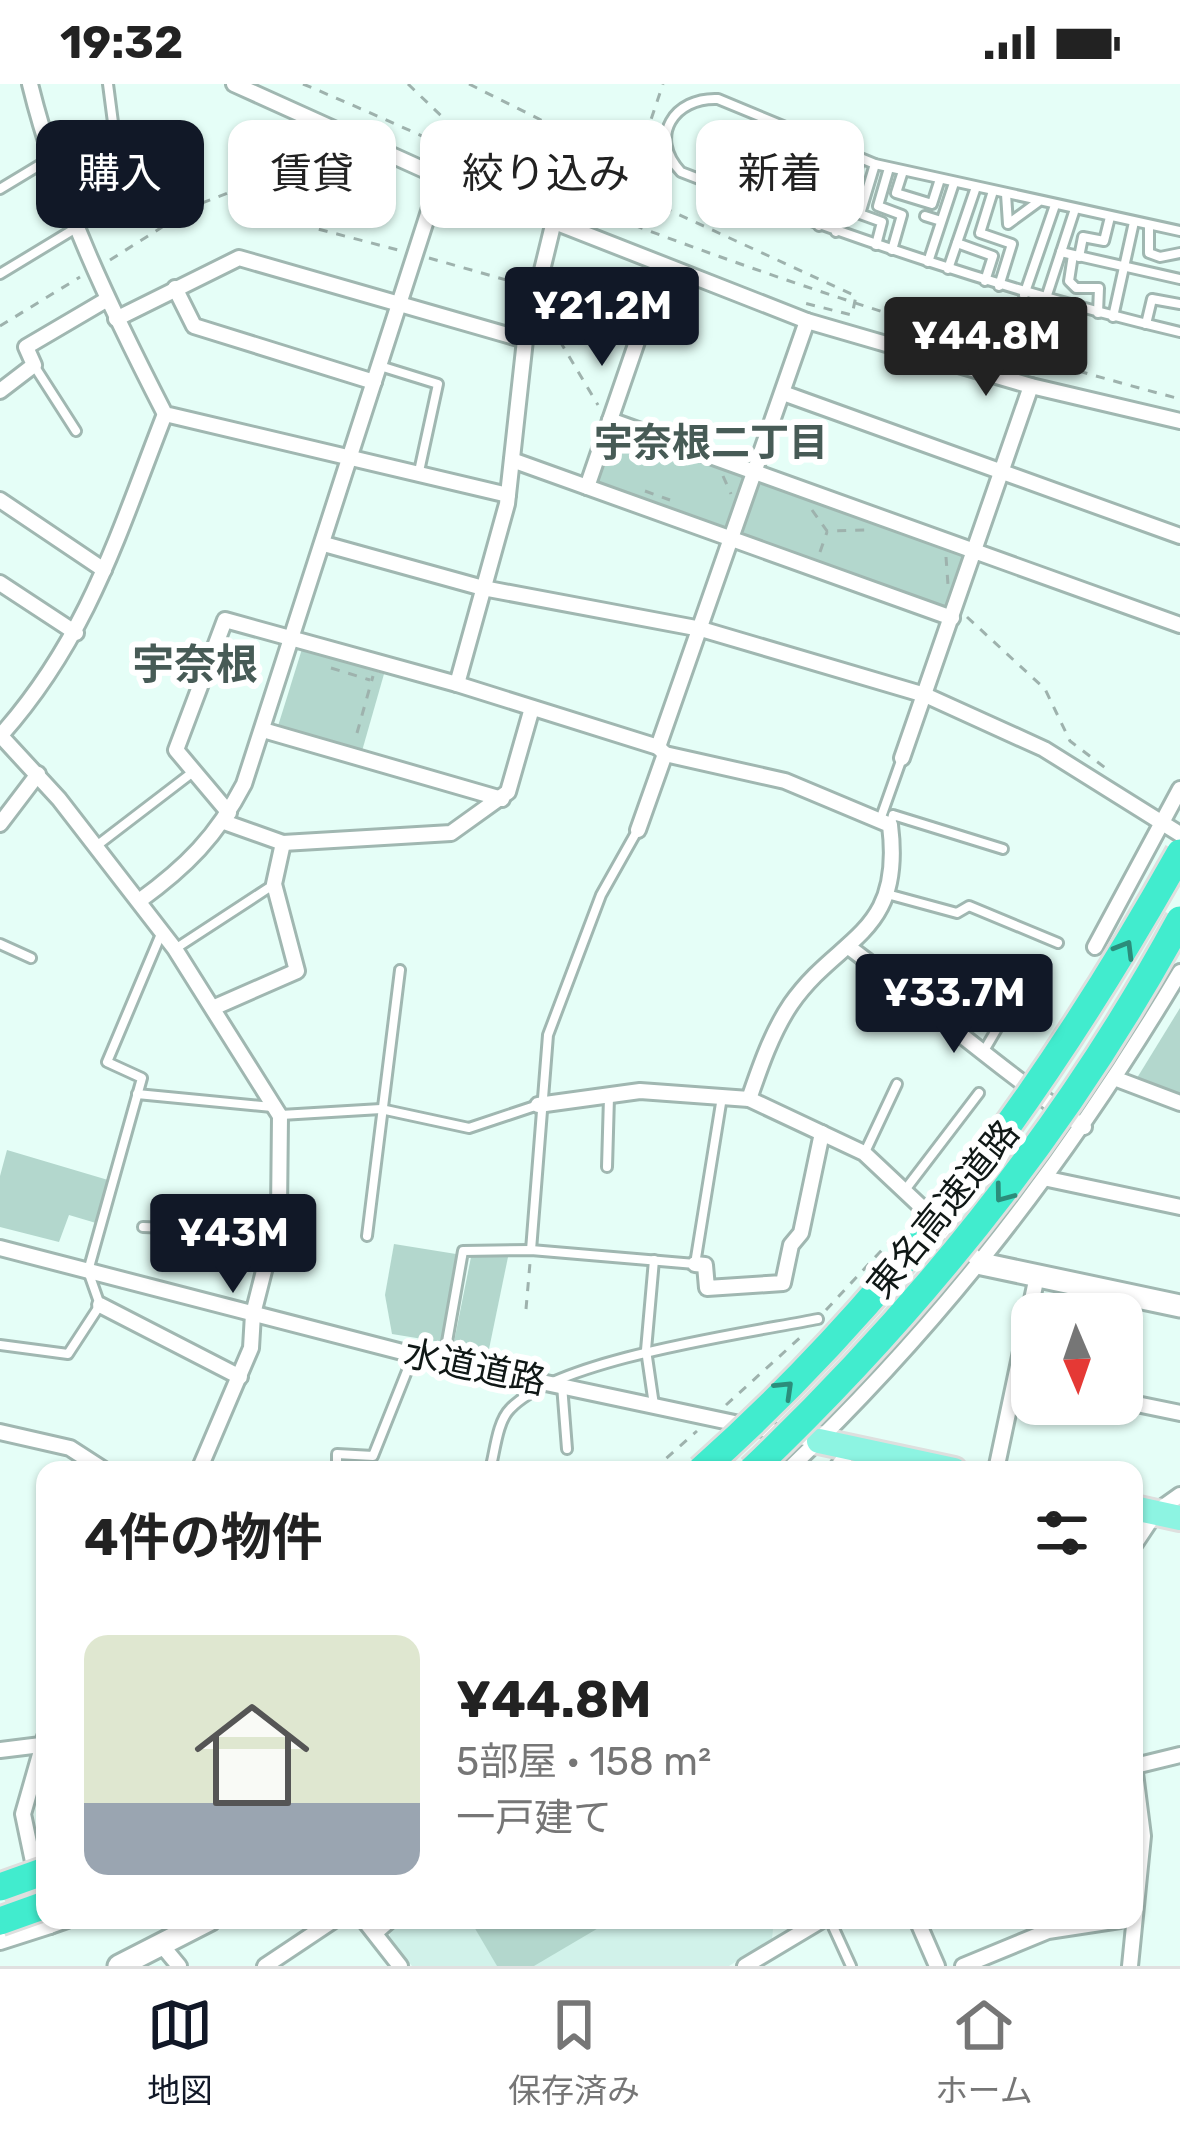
<!DOCTYPE html>
<html lang="ja">
<head>
<meta charset="utf-8">
<style>
	:root { --surface:#fff; --page:#f6f6f6; --text:#222; --muted:#767676; --line:#e0e0e0; --accent:#111827 }
	body { margin:0; font-family:Rubik,"Noto Sans JP",sans-serif; background:var(--page); color:var(--text); height:100vh; display:flex; flex-direction:column; font-size:45px; white-space:nowrap }
	* { box-sizing:border-box; margin:0 }
	p { font-size:39px; color:var(--muted) }
	.icon { flex:none; width:66px; height:66px; fill:none; stroke:currentColor; stroke-width:2; stroke-linecap:round; stroke-linejoin:round }
	.map { position:relative; flex:1; overflow:hidden }
	.sheet { position:absolute; left:36px; top:1377px; width:1107px; height:468px; display:flex; flex-direction:column; background:var(--surface); border-radius:24px; box-shadow:0 3px 9px #0004 }
	.sheet>* { flex:none }
	.guide { position:absolute; left:36px; top:36px; width:1110px; height:108px; display:flex; gap:24px }
	.needle { width:78px; rotate:178deg }
	.controls { position:absolute; left:1011px; top:1209px; display:grid; gap:24px }
	.controls a { display:grid; place-items:center; width:132px; height:132px; border-radius:24px; background:var(--surface); box-shadow:0 3px 9px #0004; font-size:60px }
	.price { position:absolute; translate:-50% -102px; padding:0 27px; border-radius:12px; background:var(--accent); color:#fff; font-size:39px; line-height:78px; filter:drop-shadow(0 3px 6px #0008) }
	.price::after { content:''; position:absolute; left:50%; top:72px; width:36px; height:27px; margin-left:-18px; background:inherit; clip-path:polygon(0 0,100% 0,50% 100%) }
	.price.current { background:#222; color:#fff }
	ul { padding:0; list-style:none }
	li { display:flex; align-items:center; gap:36px; height:300px; padding:0 48px }
	li span { display:grid; place-items:center; flex:none; width:336px; height:240px; border-radius:24px; color:#555 }
	li>.icon { margin-inline-start:auto }
	span .icon { width:144px; height:144px; fill:#fffc; stroke-width:1 }
	li b { font-size:51px }
	h2 { display:flex; justify-content:space-between; align-items:center; height:144px; padding:0 48px; font-size:51px }
	.tag { padding:0 42px; border-radius:24px; background:var(--surface); box-shadow:0 3px 9px #0004; font-size:42px; line-height:108px }
	.tag.current { background:var(--accent); color:#fff }
	.status { display:flex; justify-content:space-between; align-items:center; height:84px; padding:0 60px; background:var(--surface); direction:ltr }
	.status svg { height:33px; fill:currentColor }
	.menu { display:flex; justify-content:space-around; align-items:center; height:168px; border-top:3px solid var(--line); background:var(--surface); font-size:33px; color:var(--muted) }
	.menu a { display:grid; justify-items:center; gap:6px }
	.menu .current { color:var(--accent) }
	.map>svg:first-child { display:block }
</style>
</head>
<body>
<div class="status"><b>19:32</b><svg viewBox="0 0 49 12"><path d="M0 12V9h3v3zM5 12V6h3v6zM10 12V3h3v9zM15 12V0h3v12zM26 1h20v11H26zM47 4h2v5h-2z"/></svg></div>
<div class="map">
<svg width="1180" height="1882" viewBox="0 0 1180 1882">
	<rect width="100%" height="100%" fill="#e5fef7"/>
	<path fill="#d1f2ea" d="M401 1836H766L773 1845 772 1855 729 1882H412L390 1854V1845Z"/>
	<g fill="#b3d7cd">
		<path d="M620 346 741 389 745 398 730 442 721 445 601 401 596 393 612 349Z"/>
		<path d="M766 398 961 469C966 484 955 515 941 524L746 454 742 445 757 402Z"/>
		<path d="M302 565 384 590 362 667 278 642Z"/>
		<path d="M1180 924V1009L1137 994Z"/>
		<path d="M7 1066 108 1096 96 1139 69 1131 59 1158 0 1143V1092Z"/>
		<path d="M394 1160 456 1170 441 1258 392 1250 385 1211Z"/>
		<path d="M471 1173H508L488 1270 453 1263Z"/>
		<path d="M470 1836H612L534 1882H497Z"/>
	</g>
	<g fill="none" stroke-linecap="round" stroke-linejoin="round">
		<g stroke="#a0b7b1" stroke-width="14">
			<g id="lane">
				<path d="M784 43 775 80 786 90 817 86 827 95 830 110 819 142"/>
				<path d="M793 47 794 77 818 59"/>
				<path d="M875 80 860 130 882 138 876 161"/>
				<path d="M889 84 878 122 902 131 892 166"/>
				<path d="M903 87 896 109 932 120 940 95"/>
				<path d="M58 99 118 77 108 0"/>
				<path d="M0 105 48 76"/>
				<path d="M795 107 807 111"/>
				<path d="M993 107 980 149 1012 160 999 202"/>
				<path d="M1006 110 1008 140 1038 118"/>
				<path d="M925 132 941 137"/>
				<path d="M799 134 812 98"/>
				<path d="M1149 141V169L1160 173 1180 169"/>
				<path d="M1180 147 875 80 718 15C674 13 648 53 681 88 845 152 1008 208 1180 248"/>
				<path d="M836 148 860 75"/>
				<path d="M957 159 993 172 985 197"/>
				<path d="M1061 168 1180 195"/>
				<path d="M1073 171 1069 197 1076 204H1099L1098 229"/>
				<path d="M1079 173 1083 153 1104 157 1110 133"/>
				<path d="M928 178 954 99"/>
				<path d="M948 185 976 103"/>
				<path d="M0 190 76 144"/>
				<path d="M1024 211 1055 121"/>
				<path d="M1045 217 1075 125"/>
				<path d="M1113 233 1134 138"/>
				<path d="M1146 240 1152 215 1180 220"/>
				<path d="M380 282 438 300 418 392"/>
				<path d="M35 283 76 347"/>
				<path d="M880 736 902 674"/>
				<path d="M891 739 893 731 1003 765"/>
				<path d="M95 763 193 688"/>
				<path d="M887 810 957 829 969 822 1058 859"/>
				<path d="M0 860 31 874"/>
				<path d="M175 865 273 801"/>
				<path d="M985 965 1012 919"/>
				<path d="M137 1010 272 1023"/>
				<path d="M281 1031 381 1025 469 1044 538 1021"/>
				<path d="M865 1068 897 1000"/>
				<path d="M607 1083 609 1013"/>
				<path d="M905 1106 979 1009"/>
				<path d="M143 1143 274 1148"/>
				<path d="M367 1152 400 886"/>
				<path d="M531 1166 548 951 601 811 637 747"/>
				<path d="M654 1176 646 1266 654 1321"/>
				<path d="M0 1261 68 1270 100 1221 88 1187 142 994 107 978 161 850"/>
				<path d="M444 1275 463 1167 531 1166 695 1180 722 1013"/>
				<path d="M562 1301 567 1365"/>
				<path d="M337 1386V1370L373 1372 413 1272"/>
				<path d="M490 1386C495 1368 497 1338 510 1325 557 1275 747 1249 818 1235"/>
				<path d="M830 1836 851 1882"/>
			</g>
		</g>
		<g stroke="#a0b7b1" stroke-width="20">
			<g id="street">
				<path d="M30 0C59 118 110 223 165 330L508 411"/>
				<path d="M234 0 440 93 807 237 1031 302 1180 337"/>
				<path d="M175 204 194 242 374 298"/>
				<path d="M116 235 239 174 525 256"/>
				<path d="M0 307 34 281 26 263 106 216"/>
				<path d="M783 309 1180 452"/>
				<path d="M610 336 1180 541"/>
				<path d="M512 376 952 534"/>
				<path d="M587 403 663 182"/>
				<path d="M0 416 104 486"/>
				<path d="M324 460 483 504 701 545 925 611 1044 665 1180 750"/>
				<path d="M0 499 76 549"/>
				<path d="M457 600 507 420 525 256 555 133"/>
				<path d="M263 646 502 715"/>
				<path d="M0 651 59 715 175 865 280 1032 279 1128 253 1230 251 1264 199 1386"/>
				<path d="M1 651C88 553 118 450 165 330"/>
				<path d="M665 670 785 697 890 741C904 852 839 851 791 920 772 948 760 983 749 1015"/>
				<path d="M902 674 1031 302"/>
				<path d="M229 729 176 666 225 536 457 600 658 663"/>
				<path d="M224 738 283 759 451 749 508 708 532 624"/>
				<path d="M0 740 38 690"/>
				<path d="M638 746 665 670 658 663 807 237"/>
				<path d="M139 817C186 783 217 752 244 700L440 93"/>
				<path d="M1095 863 1180 705"/>
				<path d="M850 864C929 923 1003 988 1084 1043"/>
				<path d="M215 923 297 887 274 800 283 759"/>
				<path d="M1114 994 1180 1019"/>
				<path d="M538 1021 640 1007 749 1015 864 1069 982 1180"/>
				<path d="M1048 1095 1180 1123"/>
				<path d="M0 1164 414 1271 819 1357"/>
				<path d="M695 1180 705 1181 707 1204 783 1199 791 1161 801 1149 822 1049"/>
				<path d="M100 1221 240 1293"/>
				<path d="M1122 1317 1180 1329"/>
				<path d="M0 1348 70 1364 104 1386"/>
				<path d="M788 1386C944 1237 1070 1073 1180 888"/>
				<path d="M835 1386 852 1364"/>
				<path d="M996 1386 1037 1192"/>
				<path d="M1134 1461 1156 1428 1180 1411"/>
				<path d="M0 1666 41 1661"/>
				<path d="M1135 1682 1180 1671"/>
				<path d="M36 1792 23 1730 45 1653"/>
				<path d="M48 1836 50 1842 67 1836"/>
				<path d="M364 1836 400 1882"/>
				<path d="M917 1836 937 1882"/>
				<path d="M375 1849 390 1836"/>
				<path d="M0 1858 50 1842"/>
				<path d="M160 1859 179 1882"/>
				<path d="M265 1882 334 1836"/>
				<path d="M745 1882 822 1836"/>
				<path d="M963 1882 1048 1847 1120 1836"/>
				<path d="M1130 1882 1143 1752 1134 1681"/>
			</g>
		</g>
		<g stroke="#a0b7b1" stroke-width="27">
			<g id="secondary">
				<path d="M982 1180 1180 1222"/>
				<path d="M119 1882 209 1836"/>
			</g>
		</g>
		<g stroke="#dedfde" stroke-width="30">
			<g id="primary">
				<path d="M819 1357 954 1386"/>
				<path d="M1134 1424 1180 1434"/>
			</g>
		</g>
		<g stroke="#9eb2ad" stroke-width="3" stroke-dasharray="9 9" stroke-linecap="butt">
			<path d="M303 0C401 41 498 88 597 127 788 201 982 262 1180 315"/>
			<path d="M408 0 484 73"/>
			<path d="M469 0 627 79 662 123 856 212 852 231 804 219"/>
			<path d="M634 86 663 0"/>
			<path d="M429 174 524 201"/>
			<path d="M110 176 197 121 228 109 314 144 402 167"/>
			<path d="M0 242 80 193"/>
			<path d="M546 245 561 259 598 321"/>
			<path d="M723 392 731 410"/>
			<path d="M645 407 670 416"/>
			<path d="M812 426 827 447 869 446"/>
			<path d="M820 468 827 448"/>
			<path d="M946 473 948 501"/>
			<path d="M967 533 1045 605 1070 657 1108 686"/>
			<path d="M331 584 370 596"/>
			<path d="M357 649 373 592"/>
			<path d="M526 1225 530 1179"/>
			<path d="M826 1226 893 1154"/>
			<path d="M726 1321 803 1251"/>
			<path d="M653 1386 697 1347"/>
		</g>
		<use href="#lane" stroke="#fff" stroke-width="8"/>
		<use href="#street" stroke="#fff" stroke-width="14"/>
		<use href="#secondary" stroke="#fff" stroke-width="21"/>
		<use href="#primary" stroke="#8df4e2" stroke-width="24"/>
		<g stroke="#dedfde" stroke-width="33" stroke-linecap="butt">
			<g id="highway-bridge">
				<path d="M701 1386C899 1210 1051 999 1180 769"/>
				<path d="M752 1386C922 1224 1068 1042 1180 836"/>
				<path d="M0 1803 45 1787"/>
				<path d="M0 1837 45 1821"/>
			</g>
		</g>
		<use href="#highway-bridge" stroke="#41ecce" stroke-width="27"/>
	</g>
	<defs><path id="oneway-chevron" d="M-2-3.5L2.5 0L-2 3.5" fill="none" stroke-width="1.6" stroke-linecap="round" stroke-linejoin="round" transform="scale(3)"/></defs>
	<g stroke="#2b8d7b">
		<use href="#oneway-chevron" transform="translate(1125 865) rotate(-59)"/>
		<use href="#oneway-chevron" transform="translate(1003 1110) rotate(127)"/>
		<use href="#oneway-chevron" transform="translate(785 1305) rotate(-44)"/>
	</g>
	<g text-anchor="middle" dominant-baseline="central" stroke-width="12" stroke-linejoin="round" paint-order="stroke">
		<g font-size="36" fill="#101816" stroke="#fff">
			<text transform="translate(943 1125) rotate(-51)">東名高速道路</text>
			<text transform="translate(475 1283) rotate(12)">水道道路</text>
		</g>
		<g font-size="39" font-weight="bold" fill="#475b56" stroke="#fff">
			<text x="711" y="359">宇奈根二丁目</text>
		</g>
		<g font-size="42" font-weight="bold" fill="#475b56" stroke="#fff">
			<text x="195" y="581">宇奈根</text>
		</g>
	</g>
</svg>
<div class="controls">
<a><svg class="needle" viewBox="-14 -14 28 28"><path d="M0-13l5 13h-10z" fill="#e53935"/><path d="M0 13l5-13h-10z" fill="#767676"/></svg></a>
</div>
<b class="price" style="left:602px;top:285px">¥21.2M</b>
<b class="price current" style="left:986px;top:315px">¥44.8M</b>
<b class="price" style="left:954px;top:972px">¥33.7M</b>
<b class="price" style="left:233px;top:1212px">¥43M</b>
<div class="guide">
<a class="tag current">購入</a>
<a class="tag">賃貸</a>
<a class="tag">絞り込み</a>
<a class="tag">新着</a>
</div>
<section class="sheet">
<h2>4件の物件<svg class="icon" aria-label="filters" viewBox="0 0 24 24"><path d="M4 7h16M4 17h16"/><circle cx="9" cy="7" r="2"/><circle cx="15" cy="17" r="2"/></svg></h2>
<ul>
<li><span style="background:linear-gradient(#dfe7d0 70%,#9aa5b1 0)"><svg class="icon" aria-label="home" viewBox="0 0 24 24"><path d="M3 11l9-7 9 7M6 9v11h12V9"/></svg></span><div><b>¥44.8M</b><p>5部屋 · 158 m²</p><p>一戸建て</p></div></li>
</ul>
</section>
</div>
<nav class="menu">
<a class="current"><svg class="icon" aria-label="map" viewBox="0 0 24 24"><path d="M3 6l6-2 6 2 6-2v14l-6 2-6-2-6 2zM9 4v14M15 6v14"/></svg>地図</a>
<a><svg class="icon" aria-label="saved" viewBox="0 0 24 24"><path d="M7 4h10v16l-5-4-5 4z"/></svg>保存済み</a>
<a><svg class="icon" aria-label="home" viewBox="0 0 24 24"><path d="M3 11l9-7 9 7M6 9v11h12V9"/></svg>ホーム</a>
</nav>
</body>
</html>
